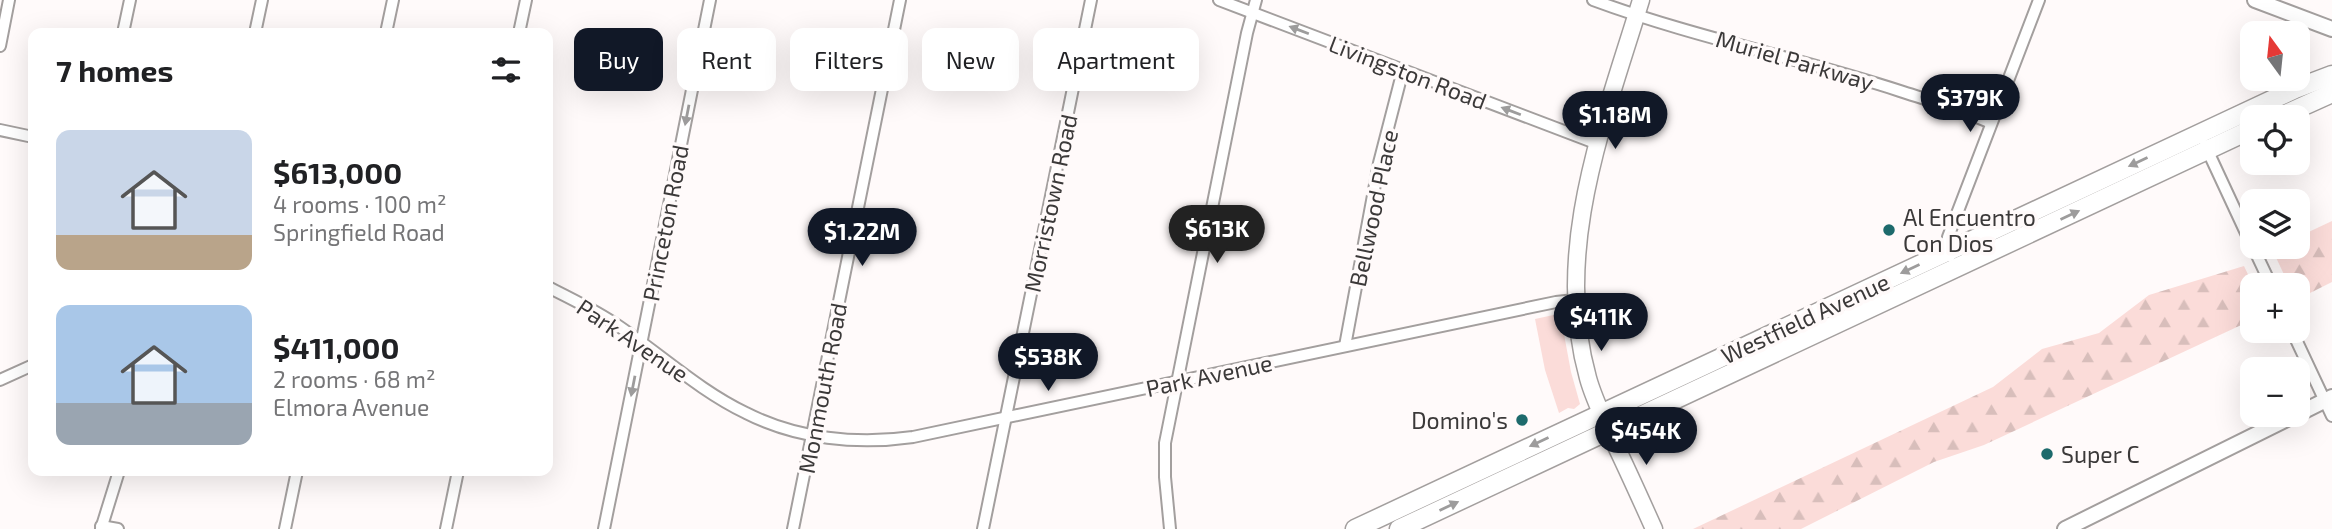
<!DOCTYPE html>
<html lang="en">
<head>
<meta charset="utf-8">
<style>
	:root { --surface:#fff; --page:#f2f2f2; --text:#202124; --muted:#757577; --accent:#111827 }
	body { margin:0; font-family:"Exo 2",sans-serif; background:var(--page); color:var(--text); height:100vh; display:flex; flex-direction:column; font-size:26px; white-space:nowrap }
	* { box-sizing:border-box; margin:0 }
	p { font-size:23px; color:var(--muted) }
	.icon { flex:none; width:38px; height:38px; fill:none; stroke:currentColor; stroke-width:2; stroke-linecap:round; stroke-linejoin:round }
	.map { position:relative; flex:1; overflow:hidden }
	.details { position:absolute; left:28px; top:28px; width:525px; height:448px; display:flex; flex-direction:column; background:var(--surface); border-radius:14px; box-shadow:0 7px 28px #0002 }
	.details>* { flex:none }
	.hud { position:absolute; left:574px; top:28px; width:665px; height:63px; display:flex; gap:14px }
	.needle { width:46px; rotate:345deg }
	.fabs { position:absolute; left:2240px; top:21px; display:grid; gap:14px }
	.fabs a { display:grid; place-items:center; width:70px; height:70px; border-radius:14px; background:var(--surface); box-shadow:0 7px 28px #0002; font-size:35px }
	.price { position:absolute; translate:-50% -60px; padding:0 16px; border-radius:24px; background:var(--accent); color:#fff; font-size:23px; line-height:46px; filter:drop-shadow(0 2px 4px #0008) }
	.price::after { content:''; position:absolute; left:50%; top:42px; width:21px; height:16px; margin-left:-10px; background:inherit; clip-path:polygon(0 0,100% 0,50% 100%) }
	.price.current { background:#222; color:#fff }
	ul { padding:0; list-style:none }
	li { display:flex; align-items:center; gap:21px; height:175px; padding:0 28px }
	li span { display:grid; place-items:center; flex:none; width:196px; height:140px; border-radius:14px; color:#555 }
	li>.icon { margin-inline-start:auto }
	span .icon { width:84px; height:84px; fill:#fffc; stroke-width:1 }
	li b { font-size:30px }
	h2 { display:flex; justify-content:space-between; align-items:center; height:84px; padding:0 28px; font-size:30px }
	.tag { padding:0 24px; border-radius:14px; background:var(--surface); box-shadow:0 7px 28px #0002; font-size:24px; line-height:63px }
	.tag.current { background:var(--accent); color:#fff }
	.map>svg:first-child { display:block }
</style>
</head>
<body>
<div class="map">
<svg width="2332" height="529" viewBox="0 0 2332 529">
	<defs>
		<pattern id="forest-firs" width="22" height="20" patternUnits="userSpaceOnUse" patternTransform="scale(1.75)"><rect width="22" height="20" fill="#fbdcd9"/><path d="M5 1l3.5 6h-7zM16 11l3.5 6h-7z" fill="#d8bebb"/></pattern>
	</defs>
	<rect width="100%" height="100%" fill="#fffafa"/>
	<path fill="#fbdcd9" d="M1558 314 1561 318 1571 372 1580 404 1574 409 1568 408 1559 413 1545 370 1535 319Z"/>
	<g fill="url(#forest-firs)">
		<path d="M2332 221V282L2298 299V285H2289L2272 249 2298 247V237Z"/>
		<path d="M2244 266 2253 285 2252 320 1984 445 1934 462 1801 529H1693L1993 387 2042 349 2099 333 2149 295Z"/>
	</g>
	<g fill="none" stroke-linecap="round" stroke-linejoin="round">
		<g stroke="#a39f9e" stroke-width="14">
			<g id="minor">
				<path d="M1219 0 1598 144"/>
				<path d="M1593 0C1693 37 1799 58 1900 91 1931 101 1962 110 1991 123"/>
				<path d="M123 33 130 0"/>
				<path d="M255 33 262 0"/>
				<path d="M386 33 393 0"/>
				<path d="M519 33 526 0"/>
				<path d="M0 46 9 0"/>
				<path d="M0 130 33 137"/>
				<path d="M2205 145 2252 246"/>
				<path d="M2253 247 2271 285"/>
				<path d="M1950 256 1947 247 1948 237 2039 0"/>
				<path d="M548 287C570 298 593 309 614 323 658 352 698 390 746 413 797 439 857 445 913 437L1556 302 1575 300"/>
				<path d="M2292 331 2332 416"/>
				<path d="M1345 346 1379 163 1403 70"/>
				<path d="M0 380 33 365"/>
				<path d="M101 526 118 529"/>
				<path d="M101 529 119 471"/>
				<path d="M285 529 297 471"/>
				<path d="M446 529 458 471"/>
				<path d="M604 529 710 0"/>
				<path d="M793 529 900 0"/>
				<path d="M983 529 1091 0"/>
				<path d="M1170 529 1165 477V443L1247 33 1256 0"/>
			</g>
		</g>
		<g stroke="#a39f9e" stroke-width="18">
			<g id="tertiary">
				<path d="M2255 0 2332 29"/>
				<path d="M2298 414 2332 397"/>
				<path d="M2065 529 2295 415"/>
			</g>
		</g>
		<g stroke="#a39f9e" stroke-width="19">
			<path id="secondary" d="M1641 0C1604 122 1552 250 1588 378 1594 400 1605 421 1614 442 1628 471 1641 500 1654 529"/>
		</g>
		<g stroke="#a39f9e" stroke-width="21">
			<g id="primary">
				<path d="M2279 117 2332 93"/>
				<path d="M1355 529 2295 89 2332 75"/>
				<path d="M1399 529 2252 129"/>
			</g>
		</g>
		<use href="#minor" stroke="#fff" stroke-width="10"/>
		<use href="#tertiary" stroke="#fff" stroke-width="14"/>
		<use href="#secondary" stroke="#fff" stroke-width="16"/>
		<use href="#primary" stroke="#fff" stroke-width="18"/>
	</g>
	<defs><path id="oneway-solid" d="M-6-.8H1V-3.2L6.5 0L1 3.2V.8H-6Z" transform="scale(1.75)"/></defs>
	<g fill="#9d9c9c">
		<use href="#oneway-solid" transform="translate(1299 30) rotate(-159)"/>
		<use href="#oneway-solid" transform="translate(1511 111) rotate(-159)"/>
		<use href="#oneway-solid" transform="translate(687 115) rotate(101)"/>
		<use href="#oneway-solid" transform="translate(2138 162) rotate(155)"/>
		<use href="#oneway-solid" transform="translate(2070 215) rotate(-25)"/>
		<use href="#oneway-solid" transform="translate(1910 269) rotate(155)"/>
		<use href="#oneway-solid" transform="translate(633 386) rotate(101)"/>
		<use href="#oneway-solid" transform="translate(1539 442) rotate(155)"/>
		<use href="#oneway-solid" transform="translate(1449 506) rotate(-25)"/>
	</g>
	<g fill="#1d6a6c" stroke="#fffafa" stroke-width="2.5">
		<circle cx="1889" cy="230" r="7"/>
		<circle cx="1522" cy="420" r="7"/>
		<circle cx="2047" cy="454" r="7"/>
	</g>
	<g text-anchor="middle" dominant-baseline="central" stroke-width="7" stroke-linejoin="round" paint-order="stroke">
		<g font-size="23" fill="#3b3939" stroke="#fffafa">
			<text transform="translate(1795 60) rotate(16)">Muriel Parkway</text>
			<text transform="translate(1408 72) rotate(21)">Livingston Road</text>
			<text transform="translate(1050 203) rotate(-78)">Morristown Road</text>
			<text transform="translate(1373 208) rotate(-78)">Bellwood Place</text>
			<text transform="translate(665 223) rotate(-79)">Princeton Road</text>
			<text transform="translate(1805 318) rotate(-25)">Westfield Avenue</text>
			<text transform="translate(633 340) rotate(34)">Park Avenue</text>
			<text transform="translate(1209 375) rotate(-12)">Park Avenue</text>
			<text transform="translate(822 388) rotate(-79)">Monmouth Road</text>
		</g>
		<g font-size="23" fill="#3b3939" stroke="#fffafa" text-anchor="start">
			<text x="1903" y="217">Al Encuentro<tspan x="1903" dy="26">Con Dios</tspan></text>
			<text x="1508" y="420" text-anchor="end">Domino's</text>
			<text x="2061" y="454">Super C</text>
		</g>
	</g>
</svg>
<div class="fabs">
<a><svg class="needle" viewBox="-14 -14 28 28"><path d="M0-13l5 13h-10z" fill="#e53935"/><path d="M0 13l5-13h-10z" fill="#757577"/></svg></a>
<a><svg class="icon" aria-label="locate" viewBox="0 0 24 24"><circle cx="12" cy="12" r="6"/><path d="M12 2v4M12 18v4M2 12h4M18 12h4"/></svg></a>
<a><svg class="icon" aria-label="layers" viewBox="0 0 24 24"><path d="M12 4l9 5-9 5-9-5zM3 14l9 5 9-5"/></svg></a>
<a>+</a>
<a>−</a>
</div>
<b class="price" style="left:1970px;top:134px">$379K</b>
<b class="price" style="left:1615px;top:151px">$1.18M</b>
<b class="price current" style="left:1217px;top:265px">$613K</b>
<b class="price" style="left:862px;top:268px">$1.22M</b>
<b class="price" style="left:1601px;top:353px">$411K</b>
<b class="price" style="left:1048px;top:393px">$538K</b>
<b class="price" style="left:1646px;top:467px">$454K</b>
<div class="hud">
<a class="tag current">Buy</a>
<a class="tag">Rent</a>
<a class="tag">Filters</a>
<a class="tag">New</a>
<a class="tag">Apartment</a>
</div>
<section class="details">
<h2>7 homes<svg class="icon" aria-label="filters" viewBox="0 0 24 24"><path d="M4 7h16M4 17h16"/><circle cx="9" cy="7" r="2"/><circle cx="15" cy="17" r="2"/></svg></h2>
<ul>
<li><span style="background:linear-gradient(#c9d6e8 75%,#b9a48a 0)"><svg class="icon" aria-label="home" viewBox="0 0 24 24"><path d="M3 11l9-7 9 7M6 9v11h12V9"/></svg></span><div><b>$613,000</b><p>4 rooms · 100 m²</p><p>Springfield Road</p></div></li>
<li><span style="background:linear-gradient(#a9c7e8 70%,#9aa5b1 0)"><svg class="icon" aria-label="home" viewBox="0 0 24 24"><path d="M3 11l9-7 9 7M6 9v11h12V9"/></svg></span><div><b>$411,000</b><p>2 rooms · 68 m²</p><p>Elmora Avenue</p></div></li>
</ul>
</section>
</div>
</body>
</html>
